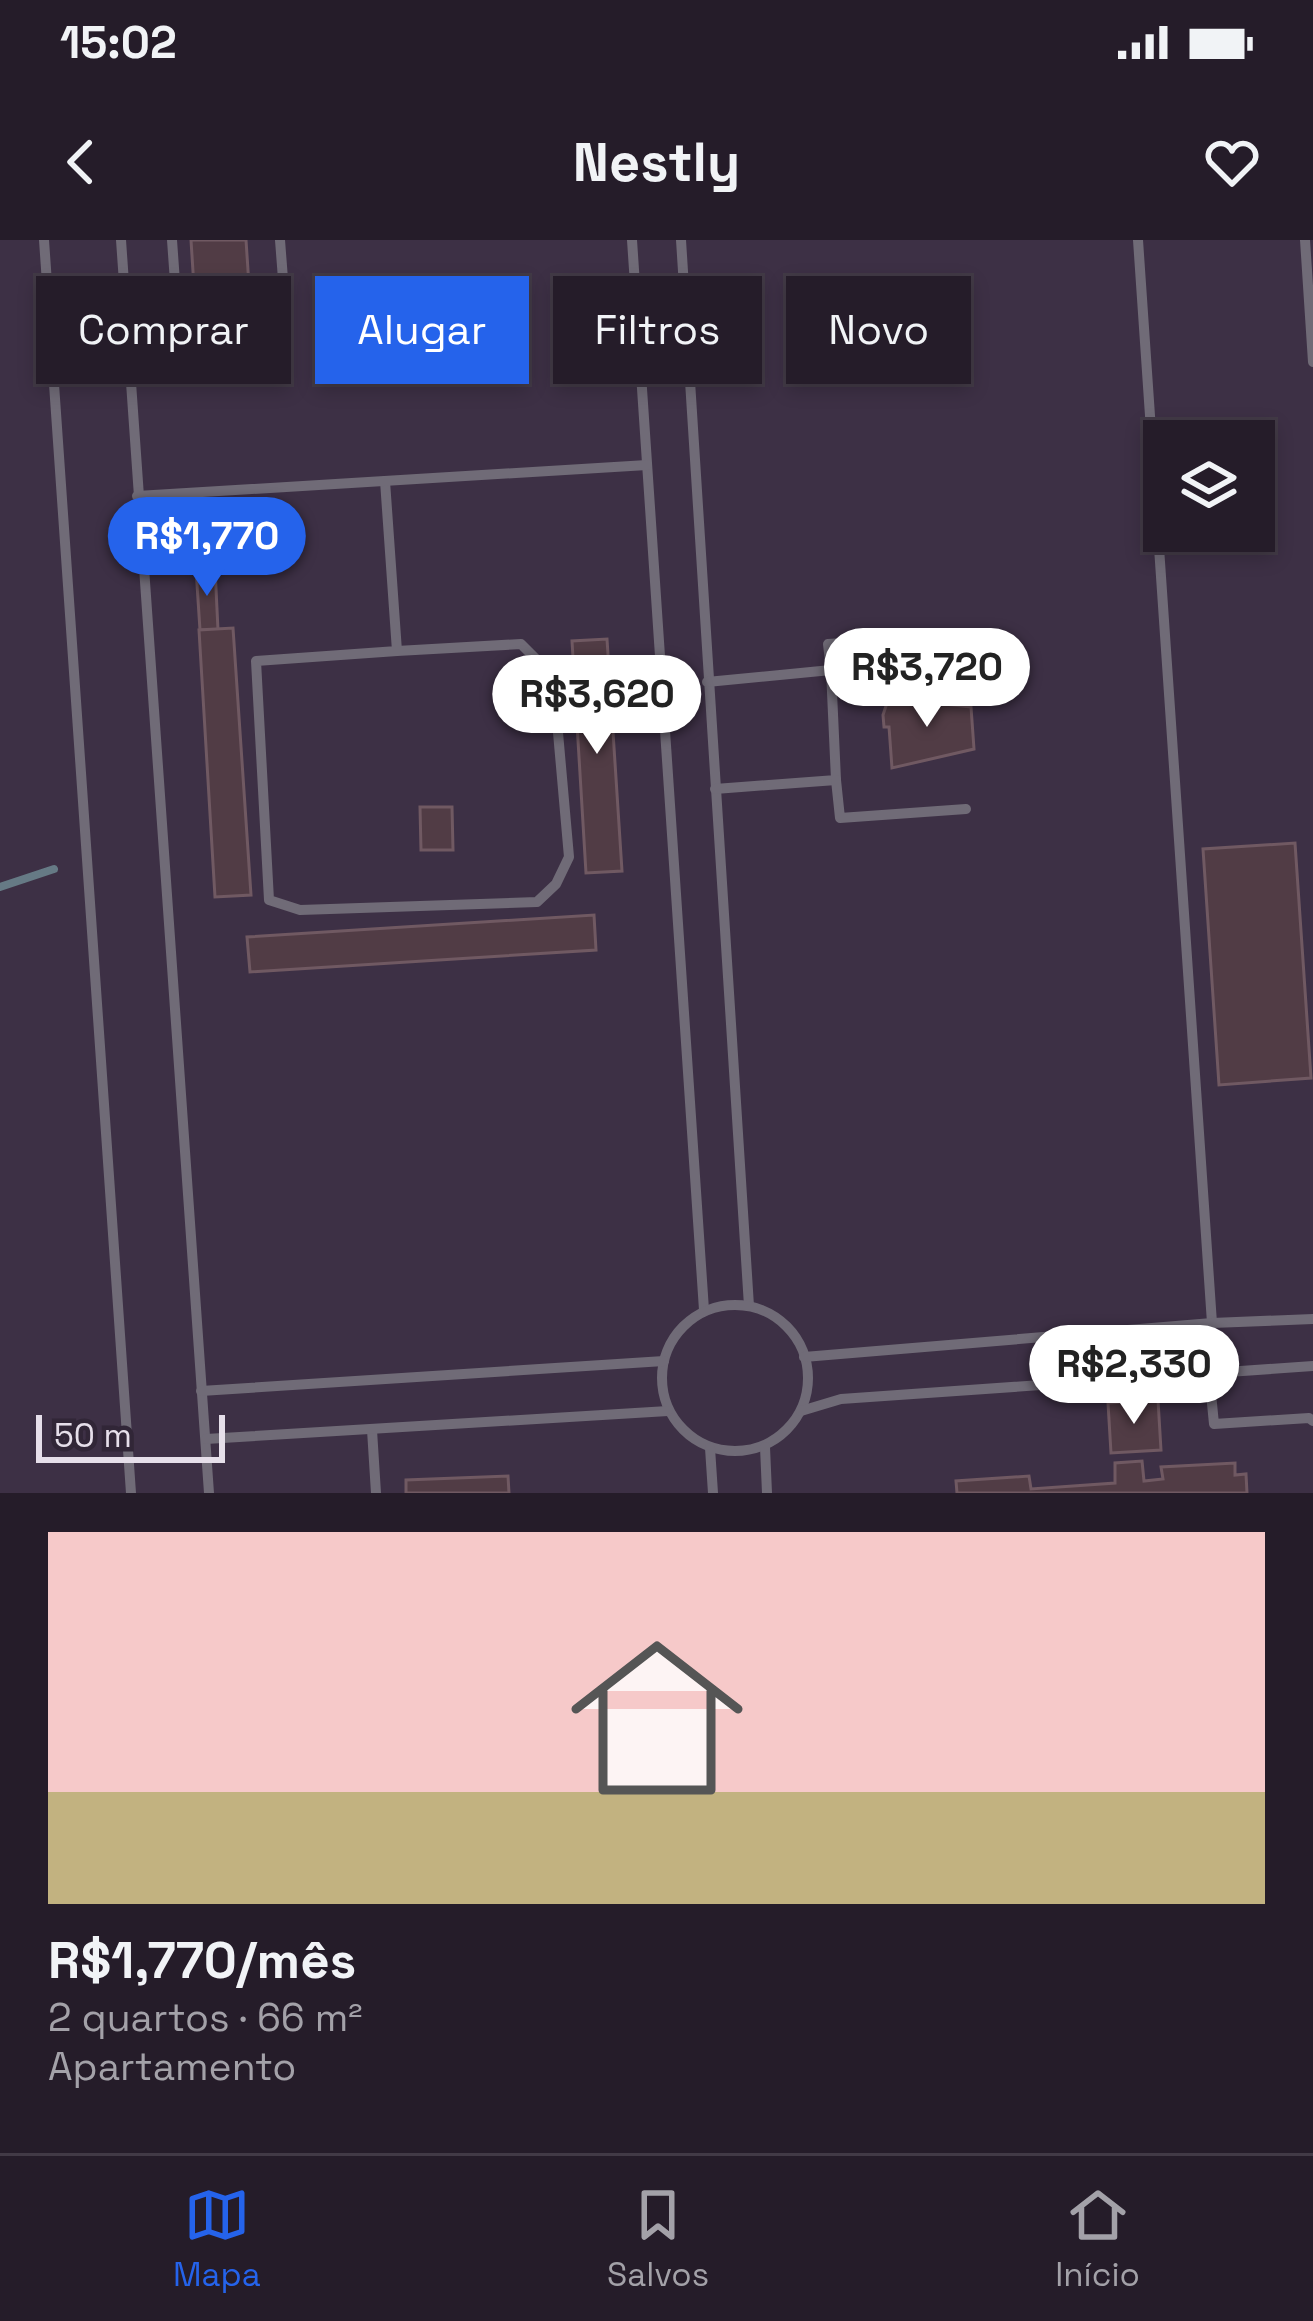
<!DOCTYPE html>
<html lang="pt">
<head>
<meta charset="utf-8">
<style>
	:root { --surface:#251c29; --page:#2d2531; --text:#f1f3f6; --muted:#a3a1a8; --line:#423a46; --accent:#2563eb }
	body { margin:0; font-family:"Space Grotesk",sans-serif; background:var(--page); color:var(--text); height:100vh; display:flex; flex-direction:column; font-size:45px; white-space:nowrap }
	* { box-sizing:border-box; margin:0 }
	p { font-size:39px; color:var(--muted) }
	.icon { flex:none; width:66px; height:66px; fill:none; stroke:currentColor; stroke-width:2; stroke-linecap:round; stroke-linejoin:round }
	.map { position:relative; height:1253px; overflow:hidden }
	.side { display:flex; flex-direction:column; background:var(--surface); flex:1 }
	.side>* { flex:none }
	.hud { position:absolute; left:36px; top:36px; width:1242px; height:108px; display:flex; gap:24px }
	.tools { position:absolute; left:1143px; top:180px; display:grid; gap:24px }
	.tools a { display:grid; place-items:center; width:132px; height:132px; border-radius:0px; background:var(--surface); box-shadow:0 6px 18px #0003,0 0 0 3px var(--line); font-size:60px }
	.scale { position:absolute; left:36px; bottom:30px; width:189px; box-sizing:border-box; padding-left:12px; border:6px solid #e6dfea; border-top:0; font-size:33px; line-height:42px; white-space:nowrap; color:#e6dfea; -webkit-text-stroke:9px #312637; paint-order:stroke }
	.price { position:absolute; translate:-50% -102px; padding:0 27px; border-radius:42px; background:#fff; color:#222; font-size:39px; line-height:78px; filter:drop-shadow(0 3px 6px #0008) }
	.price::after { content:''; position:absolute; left:50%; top:72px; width:36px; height:27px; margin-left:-18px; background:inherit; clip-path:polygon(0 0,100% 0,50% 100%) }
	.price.on { background:var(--accent); color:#fff }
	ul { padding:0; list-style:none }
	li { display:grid; align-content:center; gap:24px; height:636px; padding:0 48px }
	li+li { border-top:3px solid var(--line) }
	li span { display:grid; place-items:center; height:372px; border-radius:0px; color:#555 }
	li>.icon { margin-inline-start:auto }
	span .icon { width:216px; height:216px; fill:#fffc; stroke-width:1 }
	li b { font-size:51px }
	.pill { padding:0 42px; border-radius:0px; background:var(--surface); box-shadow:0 6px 18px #0003,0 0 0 3px var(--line); font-size:42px; line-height:108px }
	.pill.on { background:var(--accent); color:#fff }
	.status { display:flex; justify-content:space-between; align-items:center; height:84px; padding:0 60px; background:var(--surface); direction:ltr }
	.status svg { height:33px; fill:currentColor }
	header { display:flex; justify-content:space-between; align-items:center; height:156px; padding:0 48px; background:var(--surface); font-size:54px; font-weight:700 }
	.dock { display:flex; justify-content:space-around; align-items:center; height:168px; border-top:3px solid var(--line); background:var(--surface); font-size:33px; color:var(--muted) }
	.dock a { display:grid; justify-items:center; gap:6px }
	.dock .on { color:var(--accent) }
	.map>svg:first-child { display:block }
</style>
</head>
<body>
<div class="status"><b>15:02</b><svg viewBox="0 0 49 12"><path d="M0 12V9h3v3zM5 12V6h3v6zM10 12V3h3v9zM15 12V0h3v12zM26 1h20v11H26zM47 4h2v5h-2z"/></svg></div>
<header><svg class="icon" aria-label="back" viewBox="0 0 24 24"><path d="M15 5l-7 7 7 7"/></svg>Nestly<svg class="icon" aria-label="heart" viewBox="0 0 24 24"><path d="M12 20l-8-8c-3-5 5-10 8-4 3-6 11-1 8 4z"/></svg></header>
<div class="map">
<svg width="1313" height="1253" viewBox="0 0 1313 1253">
	<rect width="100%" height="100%" fill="#312637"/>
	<path fill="#3d3045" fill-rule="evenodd" d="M0 0H1313V1253H0ZM1164 201H1254V291H1164Z"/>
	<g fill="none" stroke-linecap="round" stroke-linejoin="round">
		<path stroke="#667a85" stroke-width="8" d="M0 647 54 629"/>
	</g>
	<g fill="#513c45" stroke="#705962" stroke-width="3">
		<path d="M191 0H246L252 91 197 95Z"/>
		<path d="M215 328 218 390H200L196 329Z"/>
		<path d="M233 388 251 655 215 657 199 390Z"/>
		<path d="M607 399 622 631 586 633 572 401Z"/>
		<path d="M900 459 971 467 974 509 892 528 889 487H884L883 475 888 460Z"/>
		<path d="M420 567H452L453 610H421Z"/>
		<path d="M1295 603 1311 838 1219 845 1203 609Z"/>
		<path d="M594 675 596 710 250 732 247 697Z"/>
		<path d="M1158 1160 1161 1210 1111 1213 1108 1163Z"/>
		<path d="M1142 1221 1144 1241 1163 1239 1161 1227 1235 1223V1235L1246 1234 1247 1253H957L956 1241 1029 1236 1031 1249 1115 1243V1223Z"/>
		<path d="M508 1236 509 1253H406V1240Z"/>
	</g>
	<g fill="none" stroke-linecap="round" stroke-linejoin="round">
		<g stroke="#706b77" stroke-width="10">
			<path d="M44 0 131 1253"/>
			<path d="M121 0 209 1253"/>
			<path d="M172 0 180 112"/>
			<path d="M632 0 704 1070"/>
			<path d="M681 0 749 1066"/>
			<path d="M1138 0 1212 1083"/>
			<path d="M1305 0 1313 122"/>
			<path d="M129 127 164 124 180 112 288 104 280 0"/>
			<path d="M385 241 397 411 256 421 269 660 300 670 537 662 556 644 569 617 553 436 521 404 397 411"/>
			<path d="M137 256 647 225"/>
			<path d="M831 430 828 404 957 395"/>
			<path d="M707 442 831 430 836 540 715 549"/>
			<path d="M836 540 840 578 966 569"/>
			<circle cx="735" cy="1138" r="73"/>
			<path d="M804 1117 1212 1083 1313 1079"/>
			<path d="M1209 1133 1214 1184 1309 1178 1313 1181"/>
			<path d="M201 1151 664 1121"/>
			<path d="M801 1171 841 1159 1313 1126"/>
			<path d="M372 1190 376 1253"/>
			<path d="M206 1199 668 1171"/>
			<path d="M765 1207 767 1253"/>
			<path d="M710 1208 713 1253"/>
		</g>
	</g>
</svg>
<div class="tools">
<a><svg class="icon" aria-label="layers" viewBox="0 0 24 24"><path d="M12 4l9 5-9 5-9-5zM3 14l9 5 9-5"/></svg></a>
</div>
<div class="scale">50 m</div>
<b class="price on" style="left:207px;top:359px">R$1,770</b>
<b class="price" style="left:927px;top:490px">R$3,720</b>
<b class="price" style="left:597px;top:517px">R$3,620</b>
<b class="price" style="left:1134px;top:1187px">R$2,330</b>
<div class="hud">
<a class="pill">Comprar</a>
<a class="pill on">Alugar</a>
<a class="pill">Filtros</a>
<a class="pill">Novo</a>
</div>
</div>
<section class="side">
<ul>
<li><span style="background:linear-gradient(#f6c9c9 70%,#c2b280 0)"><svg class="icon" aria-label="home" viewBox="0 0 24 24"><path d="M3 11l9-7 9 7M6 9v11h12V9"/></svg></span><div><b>R$1,770/mês</b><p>2 quartos · 66 m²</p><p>Apartamento</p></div></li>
</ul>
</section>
<nav class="dock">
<a class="on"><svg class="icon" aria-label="map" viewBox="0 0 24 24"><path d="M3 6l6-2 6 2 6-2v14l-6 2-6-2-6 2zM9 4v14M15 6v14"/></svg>Mapa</a>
<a><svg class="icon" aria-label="saved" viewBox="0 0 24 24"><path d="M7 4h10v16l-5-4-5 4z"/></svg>Salvos</a>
<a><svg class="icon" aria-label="home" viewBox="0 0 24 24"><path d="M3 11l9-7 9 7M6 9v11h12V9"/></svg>Início</a>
</nav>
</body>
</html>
